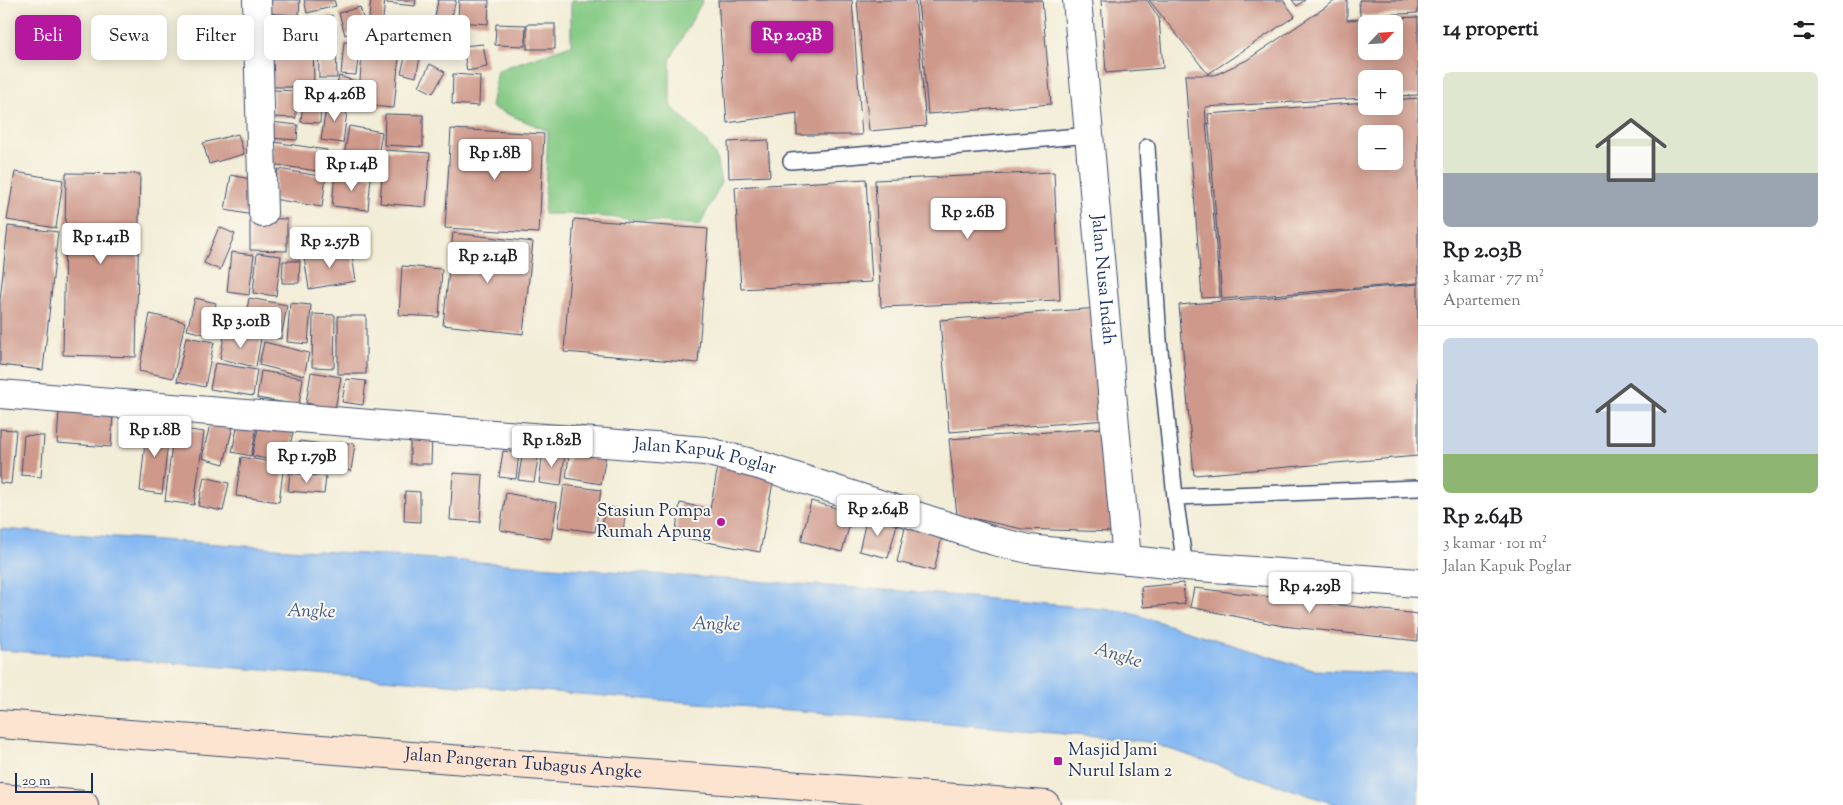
<!DOCTYPE html>
<html lang="id">
<head>
<meta charset="utf-8">
<style>
	:root { --surface:#fff; --page:#f6f6f6; --text:#202124; --muted:#757577; --line:#e0e0e0; --accent:#b5179e }
	body { margin:0; font-family:"Sorts Mill Goudy",serif; background:var(--page); color:var(--text); height:100vh; display:flex; flex-direction:column; font-size:19px; white-space:nowrap }
	* { box-sizing:border-box; margin:0 }
	p { font-size:16px; color:var(--muted) }
	.icon { flex:none; width:28px; height:28px; fill:none; stroke:currentColor; stroke-width:2; stroke-linecap:round; stroke-linejoin:round }
	.map { position:relative; flex:1; overflow:hidden }
	.panel { display:flex; flex-direction:column; background:var(--surface); width:425px }
	.panel>* { flex:none }
	.top-card { position:absolute; left:15px; top:15px; width:475px; height:45px; display:flex; gap:10px }
	.needle { width:32px; rotate:65deg }
	.tools { position:absolute; left:1358px; top:15px; display:grid; gap:10px }
	.tools a { display:grid; place-items:center; width:45px; height:45px; border-radius:8px; background:var(--surface); box-shadow:0 2px 12px #0003; font-size:25px }
	.scale { position:absolute; left:15px; bottom:12px; width:78px; box-sizing:border-box; padding-left:5px; border:2px solid #1b2f5e; border-top:0; font-size:14px; line-height:18px; white-space:nowrap; color:#1b2f5e; -webkit-text-stroke:4px #fbf7ec; paint-order:stroke }
	.price { position:absolute; translate:-50% -42px; padding:0 11px; border-radius:5px; background:#fff; color:#222; font-size:16px; line-height:32px; filter:drop-shadow(0 1px 2px #0008) }
	.price::after { content:''; position:absolute; left:50%; top:30px; width:15px; height:11px; margin-left:-8px; background:inherit; clip-path:polygon(0 0,100% 0,50% 100%) }
	.price.selected { background:var(--accent); color:#fff }
	ul { padding:0; list-style:none }
	li { display:grid; align-content:center; gap:10px; height:265px; padding:0 25px }
	li+li { border-top:1px solid var(--line) }
	li span { display:grid; place-items:center; height:155px; border-radius:8px; color:#555 }
	li>.icon { margin-inline-start:auto }
	span .icon { width:90px; height:90px; fill:#fffc; stroke-width:1 }
	li b { font-size:21px }
	h2 { display:flex; justify-content:space-between; align-items:center; height:60px; padding:0 25px; font-size:21px }
	.pill { padding:0 18px; border-radius:8px; background:var(--surface); box-shadow:0 2px 12px #0003; font-size:18px; line-height:45px }
	.pill.selected { background:var(--accent); color:#fff }
	main { display:flex; flex:1; min-height:0 }
	.map>svg:first-child { display:block }
</style>
</head>
<body>
<main>
<div class="map">
<svg width="1418" height="805" viewBox="0 0 1418 805">
	<rect width="100%" height="100%" fill="#fbf7ec"/>
	<filter id="ink" filterUnits="userSpaceOnUse"><feTurbulence type="fractalNoise" baseFrequency=".02" numOctaves="2"/><feDisplacementMap in="SourceGraphic" scale="10" xChannelSelector="R" yChannelSelector="G"/><feConvolveMatrix kernelMatrix="1 2 1 2 8 2 1 2 1" color-interpolation-filters="sRGB"/></filter>
	<filter id="wash" filterUnits="userSpaceOnUse"><feTurbulence type="fractalNoise" baseFrequency=".0096" numOctaves="4" result="noise"/><feDisplacementMap in="SourceGraphic" scale="20" xChannelSelector="R" yChannelSelector="G"/><feGaussianBlur stdDeviation="1.12" result="paint"/><feColorMatrix in="noise" values="0 0 0 0 0 0 0 0 0 0 0 0 0 0 0 0 0 1.4 0 .05"/><feComposite in="paint" operator="in"/></filter>
	<g filter="url(#wash)">
		<rect width="100%" height="100%" fill="#f2edd7"/>
		<path fill="#85ca85" stroke="#507c72" d="M571 0H703L670 60V105L706 141 716 157 721 183 700 225 573 214H544L548 131 491 107 498 70 571 45Z"/>
		<path fill="#84b8f2" stroke="#5074a8" d="M0 529 914 592 1124 611 1313 670 1418 674V805H1338L1148 742 895 718 0 650Z"/>
		<g id="blocks">
			<g fill="#ce998b" fill-rule="evenodd">
				<path d="M264 0H300L299 15 263 13Z"/>
				<path d="M304 0H334L336 6 307 13Z"/>
				<path d="M371 0H385L382 28 368 26Z"/>
				<path d="M387 0H416L415 6 387 3Z"/>
				<path d="M438 0H456L451 20 435 17Z"/>
				<path d="M459 0H489L488 24 458 22Z"/>
				<path d="M718 0H852L862 135H797V113L727 123Z"/>
				<path d="M857 0H915L926 126 869 131Z"/>
				<path d="M918 0H1042L1051 104 928 114Z"/>
				<path d="M1101 0H1147L1159 18 1163 68 1106 73Z"/>
				<path d="M1149 0H1283L1295 16 1208 74Z"/>
				<path d="M1292 0H1305L1297 6Z"/>
				<path d="M1336 0H1347V20L1418 17V95L1394 96V79H1366V98L1205 107 1220 297 1202 298 1185 75H1215L1247 60ZM1366 24H1394V51H1366Z"/>
				<path d="M1359 0H1418V13L1360 16Z"/>
				<path d="M360 7 366 29 345 35 339 13Z"/>
				<path d="M332 15 336 33 314 38 310 21Z"/>
				<path d="M265 19 306 20 305 39 265 38Z"/>
				<path d="M404 23 422 24V42L402 41Z"/>
				<path d="M496 24 526 25 525 46 495 45Z"/>
				<rect x="527" y="24" width="28" height="25"/>
				<path d="M318 42H336L337 78H319Z"/>
				<path d="M344 42 360 43 356 75 341 74Z"/>
				<path d="M363 42 400 45 394 108 358 105Z"/>
				<path d="M264 44H313L314 87H264Z"/>
				<path d="M483 44 487 67 467 71 463 46Z"/>
				<path d="M407 50 421 53 416 77 401 73Z"/>
				<path d="M430 64 445 72 433 93 419 86Z"/>
				<path d="M453 74 480 76 479 106 452 104Z"/>
				<path d="M339 76 358 82 352 103 334 98Z"/>
				<path d="M304 88 322 90 320 123 301 122Z"/>
				<path d="M273 90 296 91V118L273 117Z"/>
				<path d="M1418 98V283L1222 299 1208 114 1366 102V106H1394V100ZM1366 134H1394V161H1366Z"/>
				<path d="M327 101 348 104 343 143 321 140Z"/>
				<path d="M385 114 423 115V147L384 145Z"/>
				<path d="M270 122 298 125 297 140 269 138Z"/>
				<path d="M349 126 382 132 376 169 343 163Z"/>
				<path d="M451 129 544 134 539 233 445 228Z"/>
				<path d="M238 134 244 154 209 164 203 143Z"/>
				<path d="M768 140 770 176 729 178 728 142Z"/>
				<path d="M274 142 327 150 324 172 270 164Z"/>
				<path d="M384 150 430 153 426 207 380 203Z"/>
				<path d="M278 169 326 177 322 207 273 199Z"/>
				<path d="M15 172 63 180 56 228 7 220Z"/>
				<path d="M1054 172 1060 300 881 307 875 180Z"/>
				<path d="M66 173 140 174 136 357 63 355Z"/>
				<path d="M335 174 371 177 368 210 332 206Z"/>
				<path d="M231 175 259 181 253 215 225 210Z"/>
				<path d="M866 179 872 282 741 289 735 187Z"/>
				<path d="M250 218 287 219V251L250 250Z"/>
				<path d="M574 219 708 229 698 363 564 352Z"/>
				<path d="M8 226 58 232 43 370 0 365V300Z"/>
				<path d="M219 227 235 234 220 270 204 263Z"/>
				<path d="M453 233 533 242 523 334 443 325Z"/>
				<path d="M351 249 356 281 309 289 304 257Z"/>
				<path d="M231 252 254 255 249 295 227 292Z"/>
				<path d="M257 253 281 256 276 296 253 293Z"/>
				<path d="M283 261H300L299 283H282Z"/>
				<path d="M402 266 442 269 439 317 399 315Z"/>
				<path d="M1418 284V456L1194 475 1179 305Z"/>
				<path d="M195 298 216 303 209 335 187 330Z"/>
				<path d="M249 298 287 305 281 339 243 332Z"/>
				<path d="M290 303 311 305 308 344 287 342Z"/>
				<path d="M1099 308 1108 420 949 432 940 320Z"/>
				<path d="M150 314 185 322 173 378 139 371Z"/>
				<path d="M313 314 335 315 334 368 312 367Z"/>
				<rect x="338" y="316" width="28" height="58"/>
				<path d="M225 331 261 338 256 367 220 359Z"/>
				<path d="M186 337 214 342 205 387 177 381Z"/>
				<path d="M264 342 309 353 304 376 259 365Z"/>
				<path d="M215 363 257 370 253 396 210 389Z"/>
				<path d="M261 371 303 378 299 405 257 398Z"/>
				<path d="M311 372 341 377 335 409 306 403Z"/>
				<path d="M346 379 366 381 363 405 342 402Z"/>
				<path d="M59 410 113 413 111 447 57 443Z"/>
				<path d="M211 420 233 426 224 464 202 458Z"/>
				<path d="M147 423 170 425 162 494 140 491Z"/>
				<path d="M238 423 257 427 251 456 232 452Z"/>
				<path d="M259 425 293 432 286 463 252 456Z"/>
				<path d="M174 428 204 432 194 505 165 501Z"/>
				<path d="M1104 428 1112 532 1022 529 957 515 949 439Z"/>
				<path d="M0 429 16 430 11 484 0 483Z"/>
				<path d="M24 435 44 436 41 477 21 475Z"/>
				<path d="M410 436H432L431 464H410Z"/>
				<path d="M300 441 337 446 334 473 296 467Z"/>
				<path d="M340 442 355 444 351 471 337 468Z"/>
				<path d="M570 449 606 455 601 484 566 478Z"/>
				<path d="M503 451 519 453 516 479 499 477Z"/>
				<path d="M523 451 539 453 534 482 518 480Z"/>
				<path d="M543 451 565 453 561 486 539 483Z"/>
				<path d="M241 457 284 464 279 502 236 496Z"/>
				<path d="M718 467 774 477 760 552 675 536 680 503 710 509Z"/>
				<path d="M290 473 326 477 324 494 288 491Z"/>
				<path d="M453 473 483 475 480 522 450 520Z"/>
				<path d="M204 477 229 483 223 511 198 506Z"/>
				<path d="M564 485 601 490 595 532 558 527Z"/>
				<path d="M405 491 420 492V522L404 521Z"/>
				<path d="M506 493 557 503 551 539 500 530Z"/>
				<path d="M811 501 853 513 842 552 801 541Z"/>
				<path d="M605 506 626 510 622 538 601 535Z"/>
				<path d="M867 516 897 524 888 558 859 551Z"/>
				<path d="M906 523 943 532 934 571 897 562Z"/>
				<path d="M1183 583 1185 604 1143 607 1141 587Z"/>
				<path d="M1194 588 1418 614V641L1283 626 1190 607Z"/>
			</g>
		</g>
	</g>
	<g filter="url(#ink)">
		<use href="#blocks" fill-opacity="0" stroke="#3b4c70" stroke-width="1"/>
		<g fill="none" stroke-linecap="round" stroke-linejoin="round">
			<g stroke="#3b4c70" stroke-width="18">
				<g id="service">
					<path d="M1147 147 1159 340 1175 497"/>
					<path d="M791 161 1090 135"/>
					<path d="M1185 566 1175 497 1418 488"/>
				</g>
			</g>
			<g stroke="#3b4c70" stroke-width="30">
				<g id="minor">
					<path d="M257 0 263 213"/>
					<path id="s1" d="M1077 0 1127 560"/>
				</g>
			</g>
			<g stroke="#3b4c70" stroke-width="30">
				<g id="tertiary">
					<path id="s2" d="M0 394 705 451 759 465 994 541 1029 549 1185 566 1418 583"/>
				</g>
			</g>
			<g stroke="#3b4c70" stroke-width="30">
				<g id="secondary">
					<path id="s3" d="M0 724 1046 805"/>
					<path d="M0 798 84 805"/>
				</g>
			</g>
			<use href="#service" stroke="#fff" stroke-width="15"/>
			<use href="#minor" stroke="#fff" stroke-width="28"/>
			<use href="#tertiary" stroke="#fff" stroke-width="28"/>
			<use href="#secondary" stroke="#fde4d0" stroke-width="28"/>
		</g>
	</g>
	<g fill="#b5179e" stroke="#fbf7ec" stroke-width="2">
		<circle cx="721" cy="522" r="5"/>
		<rect x="1053" y="756" width="10" height="10" rx="2.5"/>
	</g>
	<g text-anchor="middle" dominant-baseline="central" stroke-width="4" stroke-linejoin="round" paint-order="stroke">
		<g font-size="18" fill="#1b2f5e" stroke="#fbf7ec">
			<text stroke="none"><textPath href="#s1" startOffset="281">Jalan Nusa Indah</textPath></text>
			<text stroke="none"><textPath href="#s2" startOffset="708">Jalan Kapuk Poglar</textPath></text>
			<text stroke="none"><textPath href="#s3" startOffset="525">Jalan Pangeran Tubagus Angke</textPath></text>
		</g>
		<g font-size="18" fill="#1b2f5e" stroke="#fbf7ec" text-anchor="end">
			<text x="711" y="512">Stasiun Pompa<tspan x="711" dy="21">Rumah Apung</tspan></text>
			<text x="1068" y="751" text-anchor="start">Masjid Jami<tspan x="1068" dy="21">Nurul Islam 2</tspan></text>
		</g>
		<g font-size="19" font-style="italic" fill="#3a588a" stroke="#fbf7ec">
			<text transform="translate(311 612) rotate(2)">Angke</text>
			<text transform="translate(716 625) rotate(2)">Angke</text>
			<text transform="translate(1118 656) rotate(17)">Angke</text>
		</g>
	</g>
</svg>
<div class="tools">
<a><svg class="needle" viewBox="-14 -14 28 28"><path d="M0-13l5 13h-10z" fill="#e53935"/><path d="M0 13l5-13h-10z" fill="#757577"/></svg></a>
<a>+</a>
<a>−</a>
</div>
<div class="scale">20 m</div>
<b class="price selected" style="left:792px;top:63px">Rp 2.03B</b>
<b class="price" style="left:335px;top:122px">Rp 4.26B</b>
<b class="price" style="left:495px;top:181px">Rp 1.8B</b>
<b class="price" style="left:352px;top:192px">Rp 1.4B</b>
<b class="price" style="left:968px;top:240px">Rp 2.6B</b>
<b class="price" style="left:101px;top:265px">Rp 1.41B</b>
<b class="price" style="left:330px;top:269px">Rp 2.57B</b>
<b class="price" style="left:488px;top:284px">Rp 2.14B</b>
<b class="price" style="left:241px;top:349px">Rp 3.01B</b>
<b class="price" style="left:155px;top:458px">Rp 1.8B</b>
<b class="price" style="left:552px;top:468px">Rp 1.82B</b>
<b class="price" style="left:307px;top:484px">Rp 1.79B</b>
<b class="price" style="left:878px;top:537px">Rp 2.64B</b>
<b class="price" style="left:1310px;top:614px">Rp 4.29B</b>
<div class="top-card">
<a class="pill selected">Beli</a>
<a class="pill">Sewa</a>
<a class="pill">Filter</a>
<a class="pill">Baru</a>
<a class="pill">Apartemen</a>
</div>
</div>
<section class="panel">
<h2>14 properti<svg class="icon" aria-label="filters" viewBox="0 0 24 24"><path d="M4 7h16M4 17h16"/><circle cx="9" cy="7" r="2"/><circle cx="15" cy="17" r="2"/></svg></h2>
<ul>
<li><span style="background:linear-gradient(#dfe7d0 65%,#9aa5b1 0)"><svg class="icon" aria-label="home" viewBox="0 0 24 24"><path d="M3 11l9-7 9 7M6 9v11h12V9"/></svg></span><div><b>Rp 2.03B</b><p>3 kamar · 77 m²</p><p>Apartemen</p></div></li>
<li><span style="background:linear-gradient(#c9d6e8 75%,#8fb573 0)"><svg class="icon" aria-label="home" viewBox="0 0 24 24"><path d="M3 11l9-7 9 7M6 9v11h12V9"/></svg></span><div><b>Rp 2.64B</b><p>3 kamar · 101 m²</p><p>Jalan Kapuk Poglar</p></div></li>
</ul>
</section>
</main>
</body>
</html>
